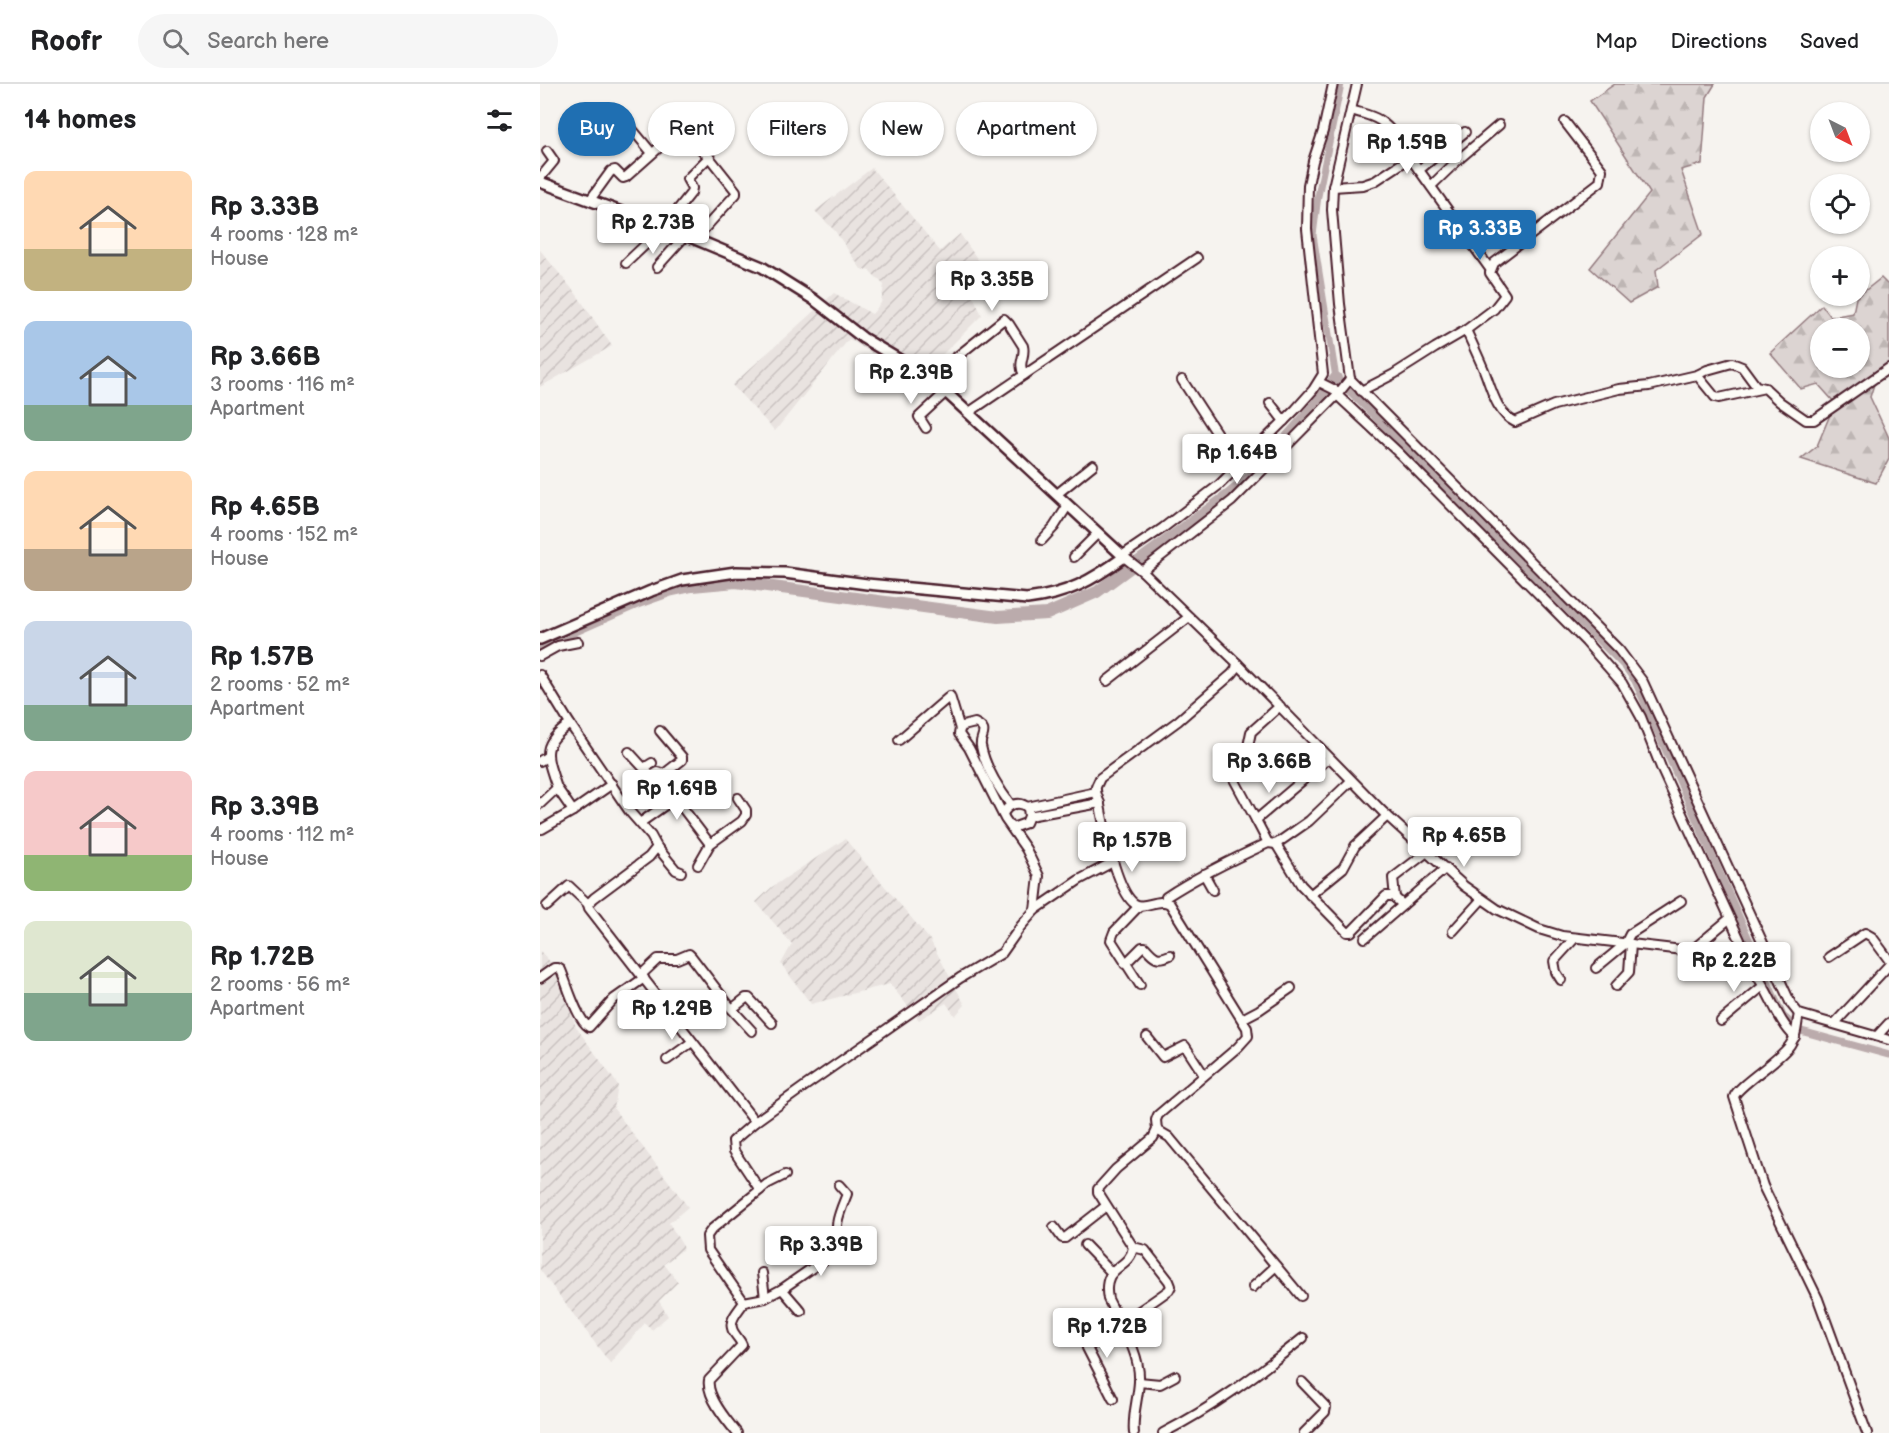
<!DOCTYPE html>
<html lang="en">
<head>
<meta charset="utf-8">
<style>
	:root { --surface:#fff; --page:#f6f6f6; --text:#202124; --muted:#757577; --line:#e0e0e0; --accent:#1f6fb2 }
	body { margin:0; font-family:"Balsamiq Sans",sans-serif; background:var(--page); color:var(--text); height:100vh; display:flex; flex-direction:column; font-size:22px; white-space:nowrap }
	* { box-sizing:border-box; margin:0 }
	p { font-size:20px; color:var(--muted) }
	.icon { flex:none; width:33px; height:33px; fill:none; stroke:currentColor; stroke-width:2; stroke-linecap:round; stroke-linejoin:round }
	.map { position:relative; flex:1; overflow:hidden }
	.drawer { display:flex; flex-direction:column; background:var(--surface); width:540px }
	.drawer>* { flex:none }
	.guide { position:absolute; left:18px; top:18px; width:570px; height:54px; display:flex; gap:12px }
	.needle { width:39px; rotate:138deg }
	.tools { position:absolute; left:1270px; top:18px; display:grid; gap:12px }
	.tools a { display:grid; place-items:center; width:60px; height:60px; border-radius:50%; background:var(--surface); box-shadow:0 2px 4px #0004; font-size:30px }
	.price { position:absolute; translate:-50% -51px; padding:0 14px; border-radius:6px; background:#fff; color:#222; font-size:20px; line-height:39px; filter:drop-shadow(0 2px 3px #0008) }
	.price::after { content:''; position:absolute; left:50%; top:36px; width:18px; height:14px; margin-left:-9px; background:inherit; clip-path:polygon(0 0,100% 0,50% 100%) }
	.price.selected { background:var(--accent); color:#fff }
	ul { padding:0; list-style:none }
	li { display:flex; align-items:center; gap:18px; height:150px; padding:0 24px }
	li span { display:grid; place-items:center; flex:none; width:168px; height:120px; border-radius:12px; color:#555 }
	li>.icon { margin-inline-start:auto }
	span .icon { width:72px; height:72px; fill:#fffc; stroke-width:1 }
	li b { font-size:26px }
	h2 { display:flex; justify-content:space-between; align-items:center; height:72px; padding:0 24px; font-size:26px }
	.chip { padding:0 21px; border-radius:27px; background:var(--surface); box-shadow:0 2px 4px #0004; font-size:21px; line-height:54px }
	.chip.selected { background:var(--accent); color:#fff }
	header { display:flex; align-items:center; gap:36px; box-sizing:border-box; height:84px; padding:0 30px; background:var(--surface); border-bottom:2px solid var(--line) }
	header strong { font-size:28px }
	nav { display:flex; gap:33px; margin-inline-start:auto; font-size:21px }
	.search { width:420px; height:54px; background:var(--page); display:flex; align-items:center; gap:15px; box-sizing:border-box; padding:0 21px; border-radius:33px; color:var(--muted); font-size:22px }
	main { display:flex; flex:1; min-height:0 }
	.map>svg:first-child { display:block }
</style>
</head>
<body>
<header>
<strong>Roofr</strong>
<div class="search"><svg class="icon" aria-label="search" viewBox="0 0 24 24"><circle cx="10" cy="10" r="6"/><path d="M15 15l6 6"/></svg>Search here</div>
<nav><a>Map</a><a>Directions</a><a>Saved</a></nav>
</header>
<main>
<section class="drawer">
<h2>14 homes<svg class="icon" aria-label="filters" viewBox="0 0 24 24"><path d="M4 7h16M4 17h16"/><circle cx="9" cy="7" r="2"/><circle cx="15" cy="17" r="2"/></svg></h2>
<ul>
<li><span style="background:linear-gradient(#ffd9b3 65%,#c2b280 0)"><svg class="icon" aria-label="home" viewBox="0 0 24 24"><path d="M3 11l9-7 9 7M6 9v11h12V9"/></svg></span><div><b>Rp 3.33B</b><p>4 rooms · 128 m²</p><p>House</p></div></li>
<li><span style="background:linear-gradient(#a9c7e8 70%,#7fa58c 0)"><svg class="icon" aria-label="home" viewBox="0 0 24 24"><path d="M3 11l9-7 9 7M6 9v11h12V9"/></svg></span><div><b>Rp 3.66B</b><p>3 rooms · 116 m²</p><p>Apartment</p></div></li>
<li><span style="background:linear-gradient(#ffd9b3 65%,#b9a48a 0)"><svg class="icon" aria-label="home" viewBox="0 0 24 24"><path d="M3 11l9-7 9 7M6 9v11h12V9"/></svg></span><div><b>Rp 4.65B</b><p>4 rooms · 152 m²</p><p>House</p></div></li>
<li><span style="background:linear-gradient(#c9d6e8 70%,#7fa58c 0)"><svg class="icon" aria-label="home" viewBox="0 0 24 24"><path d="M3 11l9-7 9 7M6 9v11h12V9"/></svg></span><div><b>Rp 1.57B</b><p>2 rooms · 52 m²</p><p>Apartment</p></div></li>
<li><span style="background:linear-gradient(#f6c9c9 70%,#8fb573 0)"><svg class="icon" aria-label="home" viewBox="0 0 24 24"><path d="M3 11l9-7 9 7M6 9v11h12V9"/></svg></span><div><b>Rp 3.39B</b><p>4 rooms · 112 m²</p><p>House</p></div></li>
<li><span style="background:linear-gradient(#dfe7d0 60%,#7fa58c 0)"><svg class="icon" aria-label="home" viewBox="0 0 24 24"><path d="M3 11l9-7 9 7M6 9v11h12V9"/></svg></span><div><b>Rp 1.72B</b><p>2 rooms · 56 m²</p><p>Apartment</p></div></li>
</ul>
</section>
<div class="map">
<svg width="1349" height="1349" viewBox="0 0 1349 1349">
	<defs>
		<pattern id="industrial-furrows" width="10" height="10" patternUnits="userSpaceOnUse" patternTransform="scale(1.5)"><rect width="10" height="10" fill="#e9e3e0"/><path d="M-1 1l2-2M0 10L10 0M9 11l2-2" fill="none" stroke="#c9c2c0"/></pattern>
		<pattern id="forest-firs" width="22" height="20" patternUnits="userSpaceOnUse" patternTransform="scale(1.5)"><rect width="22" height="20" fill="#dcd4d2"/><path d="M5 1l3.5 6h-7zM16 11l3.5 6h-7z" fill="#beb6b4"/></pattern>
	</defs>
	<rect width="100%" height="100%" fill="#f6f3ef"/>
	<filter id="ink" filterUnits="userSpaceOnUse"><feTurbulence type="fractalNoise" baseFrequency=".0167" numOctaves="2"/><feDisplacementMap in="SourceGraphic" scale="12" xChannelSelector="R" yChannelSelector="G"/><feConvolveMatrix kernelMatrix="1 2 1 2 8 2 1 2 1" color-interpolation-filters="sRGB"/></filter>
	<g filter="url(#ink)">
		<g fill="url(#industrial-furrows)">
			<path d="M332 84 400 167 420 150 447 189 429 204 442 231 398 275 378 298 309 255 235 347 192 301 294 209 332 230 341 219 344 201 330 187 321 185 295 147 275 127Z"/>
			<path d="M0 166 37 211 72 262 0 303Z"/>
			<path d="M305 755 390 856 425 921 415 932 406 919 379 936 350 900 271 920 241 880 252 860 216 818 232 803Z"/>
			<path d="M0 867 17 885 36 943 78 1001 74 1025 148 1123 129 1139 144 1164 124 1180 138 1198 119 1217 128 1232 112 1246 105 1239 70 1279 0 1186Z"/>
		</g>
		<g fill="url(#forest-firs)" stroke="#937a7e" stroke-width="1.5" fill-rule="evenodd">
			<path d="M1075 0H1175L1167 13 1162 80 1141 86 1163 150 1116 186 1118 203 1089 219 1050 184 1110 109 1050 17Z"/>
			<path d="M1341 194 1349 202V288L1335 297 1330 313 1349 354V375L1336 399 1261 375 1277 362 1295 319 1278 300 1261 305 1230 269 1282 221 1291 233 1313 229 1316 214ZM1281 244H1320V284H1281Z"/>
		</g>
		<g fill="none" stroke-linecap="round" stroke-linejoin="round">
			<path stroke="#bbabac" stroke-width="7" d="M801 0 778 112 773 151 796 294 1085 583 1095 597 1243 932 1261 947 1349 971"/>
			<path stroke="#bbabac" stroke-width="12" d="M0 561 98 518 129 507 152 502 196 498 458 533 507 530 557 508 689 411 718 387 765 334 796 294"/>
			<g stroke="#4a1f2b" stroke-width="12">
				<g id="minor">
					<path d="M811 26C820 29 831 31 839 36 857 48 867 70 879 86L925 48"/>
					<path d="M92 45 112 69"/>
					<path d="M879 86 950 185"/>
					<path d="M0 94 14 77 7 67"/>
					<path d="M891 102 918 76 959 41"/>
					<path d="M793 103 823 101 835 97 870 74"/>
					<path d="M50 116 71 87 75 86 83 94 86 93 140 45 169 73 147 95 152 104 151 109 124 143 86 179"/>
					<path d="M155 155 196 110V107L169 73"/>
					<path d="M117 183 145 152"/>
					<path d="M926 246C932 259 938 272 944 286 951 303 956 329 975 338L1014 321 1079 305 1109 302 1157 291 1167 286 1192 279 1202 283 1216 302 1225 304"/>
					<path d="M1157 291 1175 313 1179 314 1225 304 1240 318 1266 336H1274L1349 284"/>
					<path d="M389 295 464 235 469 240 483 262C486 273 477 278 484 291"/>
					<path d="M810 295 1079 566 1103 598 1251 920 1259 930 1349 956"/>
					<path d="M642 296 698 382"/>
					<path d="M779 298 799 308"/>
					<path d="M821 307 854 290 895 264 926 246 954 225 965 211 950 189 954 179 1060 98 1062 86 1025 38"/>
					<path d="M797 311 860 370 1046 558 1082 599 1101 633 1122 686 1205 867C1210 883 1217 890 1225 905 1234 921 1241 940 1255 953"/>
					<path d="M730 319 744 337"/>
					<path d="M428 329 657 174"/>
					<path d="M386 344 379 333 406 308"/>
					<path d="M517 410 553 381"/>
					<path d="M502 456 514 443 528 421"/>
					<path d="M583 471 623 444 679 401 756 325 773 306 783 290 767 145 768 101 773 77 783 47 793 0"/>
					<path d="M534 473 558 449"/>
					<path d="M584 473 602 487 697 579 696 585 692 590 638 637 560 694C559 697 557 700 556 703 555 709 559 715 560 721 564 742 577 808 595 820 605 826 618 813 630 820L707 944 708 952 698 963 618 1031 616 1036 617 1046 613 1054 576 1085 558 1105V1108L593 1163C590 1187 561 1179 568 1215 580 1240 601 1269 599 1298 598 1315 592 1332 594 1349"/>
					<path d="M602 487 692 417 797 311 810 295 800 220 792 126 793 103 817 0"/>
					<path d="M0 572 18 562 38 558"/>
					<path d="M697 579 843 728 924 802 957 825 999 845 1022 852 1151 867C1171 879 1187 889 1211 884"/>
					<path d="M0 591 30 640 90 728 111 752 117 763 109 773 54 814 48 820 49 824 215 1038"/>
					<path d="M567 597 649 533"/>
					<path d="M420 645 423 642 435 639C451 647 439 652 441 662 445 683 459 705 471 721"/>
					<path d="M120 647 142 673V676L124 690 135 714"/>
					<path d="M359 656 410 612 420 645 419 650 429 664 465 735 486 765 499 792 495 826"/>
					<path d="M89 668 111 692 118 688 124 690"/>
					<path d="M0 677 8 672"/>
					<path d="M104 684 112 679"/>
					<path d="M17 704 33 727"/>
					<path d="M0 720 17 704C6 671 0 661 30 640"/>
					<path d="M487 723 556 708"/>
					<path d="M463 730C468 720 480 716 488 724L489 732 486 739 472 744"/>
					<path d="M489 732 560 719"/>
					<path d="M716 736 688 684V681L707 667 711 648 740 622"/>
					<path d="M100 739 135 714 170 760"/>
					<path d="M2 745 33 727 72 700"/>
					<path d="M728 759 716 736 789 674"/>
					<path d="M736 760 761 801 807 848H811L846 812H853L863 821 906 784"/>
					<path d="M117 763 136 786 141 788"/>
					<path d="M158 781 170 760 202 737 206 731V726L198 714"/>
					<path d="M664 790 673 806"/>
					<path d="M770 811 803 784 815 762 847 732"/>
					<path d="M855 814 853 794 887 768"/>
					<path d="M625 817 626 813C658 792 693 775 728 759L736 760 769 737 811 697"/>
					<path d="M7 822 29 802 48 820"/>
					<path d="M599 822 574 848 571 856 600 901"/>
					<path d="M913 847 942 815"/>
					<path d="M825 854 863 821"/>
					<path d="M1151 867 1189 835"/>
					<path d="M1289 873 1325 849 1332 853 1349 876"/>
					<path d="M585 880 602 863H605C614 873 617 877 630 871"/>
					<path d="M1056 884 1085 860 1090 850 1141 817"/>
					<path d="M101 891 118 875H137L149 870 151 872 190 923 212 947"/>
					<path d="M0 894 14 884H18L21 886C27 900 37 936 49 943L74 915 104 894"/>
					<path d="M1021 896 1016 888 1014 877 1035 854"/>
					<path d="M1076 902 1089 888 1091 860"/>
					<path d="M192 925 206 914H209L232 939"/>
					<path d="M1259 930C1256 942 1258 949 1250 961 1239 977 1197 1002 1194 1013L1223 1102 1278 1215 1327 1349"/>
					<path d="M702 935 719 926 751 904"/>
					<path d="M1181 937 1223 902"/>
					<path d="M1295 939 1349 881"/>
					<path d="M1337 952 1349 939"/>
					<path d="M607 953 623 973 645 962 664 991"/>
					<path d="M127 976 152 958"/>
					<path d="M617 1046 629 1053 761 1212"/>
					<path d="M299 1101 307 1110C299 1130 292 1143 301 1164"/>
					<path d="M220 1106 227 1100 245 1091"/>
					<path d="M514 1143 522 1154H525L566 1122"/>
					<path d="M545 1161 572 1189"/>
					<path d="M222 1189 225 1214"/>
					<path d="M713 1203 736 1182"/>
					<path d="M242 1205 261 1227"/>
					<path d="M204 1218 225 1214 242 1205 301 1164 307 1160 314 1159"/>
					<path d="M599 1298 620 1300 635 1292"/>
					<path d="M762 1298 786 1323 785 1328 764 1349"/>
					<path d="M573 1315 547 1264C574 1243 602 1226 629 1206L631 1202 629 1197 605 1166 593 1163"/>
					<path d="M197 1349C187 1337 166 1312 169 1296L202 1261C200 1255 193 1250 192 1244 189 1235 200 1225 204 1218L168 1166 167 1152 172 1145 220 1106 194 1067 193 1057 215 1038 265 1002 420 894 462 869 481 842 495 826 539 796 573 778"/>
					<path d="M623 1349C674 1323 718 1290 763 1254"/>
				</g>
			</g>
			<g stroke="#4a1f2b" stroke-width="14">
				<path id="major" d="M0 98 155 155 222 183 273 215 323 254 385 291 409 311 584 473C551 497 528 510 487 515L327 500 245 489 196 488 142 496 111 507 0 555"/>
			</g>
			<use href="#minor" stroke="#fdfcf7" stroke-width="8"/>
			<use href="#major" stroke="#fdfcf7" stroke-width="9"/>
		</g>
	</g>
</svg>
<div class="tools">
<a><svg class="needle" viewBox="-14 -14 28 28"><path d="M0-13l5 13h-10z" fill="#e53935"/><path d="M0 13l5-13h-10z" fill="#757577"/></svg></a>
<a><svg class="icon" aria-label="locate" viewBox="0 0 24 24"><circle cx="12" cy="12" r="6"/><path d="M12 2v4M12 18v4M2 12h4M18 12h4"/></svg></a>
<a>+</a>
<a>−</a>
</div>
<b class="price" style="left:867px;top:91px">Rp 1.59B</b>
<b class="price" style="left:113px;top:171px">Rp 2.73B</b>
<b class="price selected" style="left:940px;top:177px">Rp 3.33B</b>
<b class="price" style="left:452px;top:228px">Rp 3.35B</b>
<b class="price" style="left:371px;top:321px">Rp 2.39B</b>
<b class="price" style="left:697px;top:401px">Rp 1.64B</b>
<b class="price" style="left:729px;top:710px">Rp 3.66B</b>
<b class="price" style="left:137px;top:737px">Rp 1.69B</b>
<b class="price" style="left:924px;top:784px">Rp 4.65B</b>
<b class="price" style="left:592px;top:789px">Rp 1.57B</b>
<b class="price" style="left:1194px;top:909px">Rp 2.22B</b>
<b class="price" style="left:132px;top:957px">Rp 1.29B</b>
<b class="price" style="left:281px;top:1193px">Rp 3.39B</b>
<b class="price" style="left:567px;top:1275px">Rp 1.72B</b>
<div class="guide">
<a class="chip selected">Buy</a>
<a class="chip">Rent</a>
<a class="chip">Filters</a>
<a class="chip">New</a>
<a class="chip">Apartment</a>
</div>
</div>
</main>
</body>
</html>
